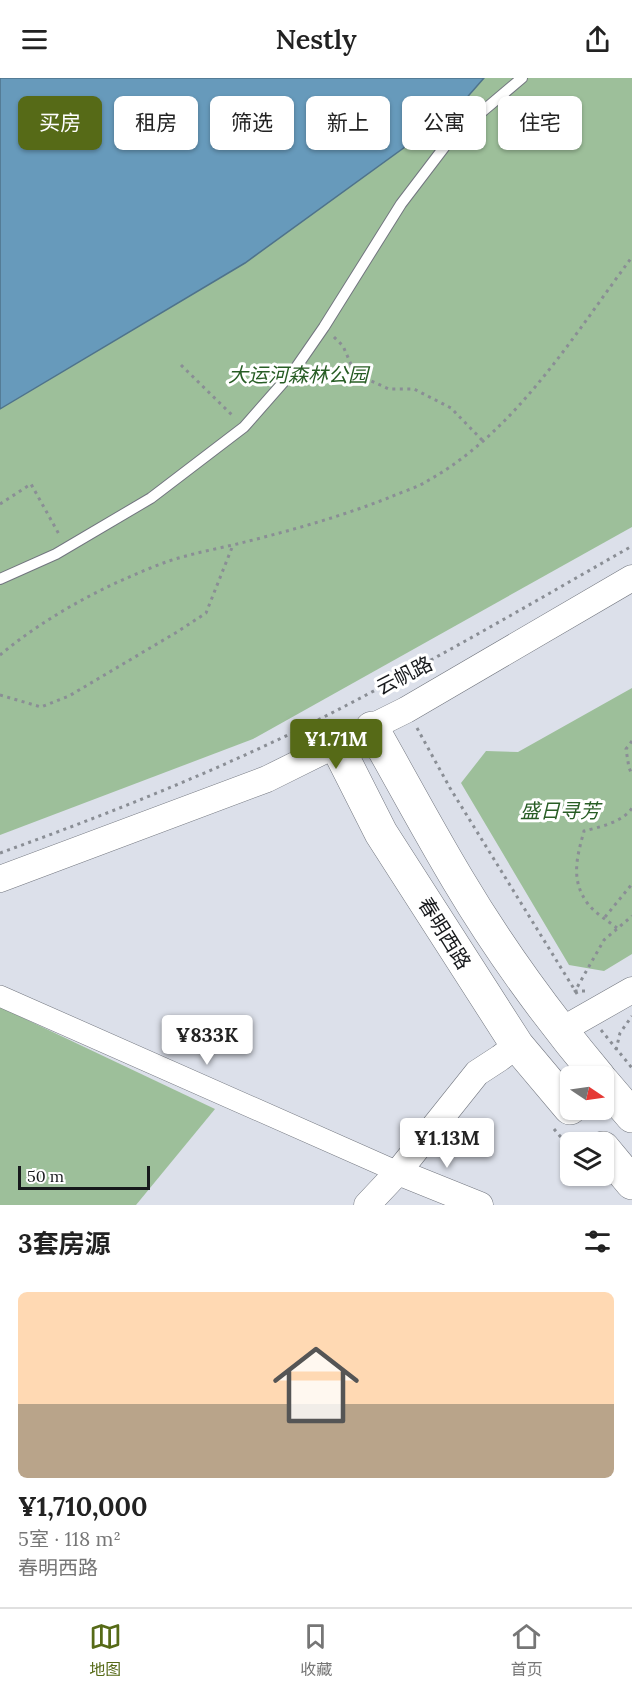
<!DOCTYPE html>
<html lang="zh">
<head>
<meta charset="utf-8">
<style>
	:root { --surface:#fff; --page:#f2f2f2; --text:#222; --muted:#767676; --line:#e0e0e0; --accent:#566a17 }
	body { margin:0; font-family:Lora,"Noto Sans SC",serif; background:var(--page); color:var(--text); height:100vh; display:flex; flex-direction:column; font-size:22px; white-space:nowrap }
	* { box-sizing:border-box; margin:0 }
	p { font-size:20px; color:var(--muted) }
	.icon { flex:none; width:33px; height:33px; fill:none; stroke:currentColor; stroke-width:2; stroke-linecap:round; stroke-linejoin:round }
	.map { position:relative; height:1127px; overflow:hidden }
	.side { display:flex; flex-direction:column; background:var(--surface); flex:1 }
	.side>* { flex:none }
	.top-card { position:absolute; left:18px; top:18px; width:597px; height:54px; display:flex; gap:12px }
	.needle { width:39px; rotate:103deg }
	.controls { position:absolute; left:560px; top:988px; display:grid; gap:12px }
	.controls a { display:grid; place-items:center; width:54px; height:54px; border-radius:9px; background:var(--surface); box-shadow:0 2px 4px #0004; font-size:30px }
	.scale { position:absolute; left:18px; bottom:15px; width:132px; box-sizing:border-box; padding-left:6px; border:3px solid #17191c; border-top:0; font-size:16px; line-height:21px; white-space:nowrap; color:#17191c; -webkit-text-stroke:4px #fff; paint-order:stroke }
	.price { position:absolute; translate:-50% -51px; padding:0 14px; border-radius:6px; background:#fff; color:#222; font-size:20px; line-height:39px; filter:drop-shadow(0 2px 3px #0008) }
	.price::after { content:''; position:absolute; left:50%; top:36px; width:18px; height:14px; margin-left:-9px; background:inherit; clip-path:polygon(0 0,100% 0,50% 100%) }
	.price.selected { background:var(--accent); color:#fff }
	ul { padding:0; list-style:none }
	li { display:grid; align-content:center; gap:12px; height:318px; padding:0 18px }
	li span { display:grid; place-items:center; height:186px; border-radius:9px; color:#555 }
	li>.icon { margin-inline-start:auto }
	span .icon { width:108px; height:108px; fill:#fffc; stroke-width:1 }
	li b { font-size:26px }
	h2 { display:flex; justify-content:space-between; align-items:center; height:72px; padding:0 18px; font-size:26px }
	.pill { padding:0 21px; border-radius:9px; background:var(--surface); box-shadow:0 2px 4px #0004; font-size:21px; line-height:54px }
	.pill.selected { background:var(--accent); color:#fff }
	header { display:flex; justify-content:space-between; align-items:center; height:78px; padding:0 18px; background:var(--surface); font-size:27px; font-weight:600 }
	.tab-bar { display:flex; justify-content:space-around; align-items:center; height:84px; border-top:2px solid var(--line); background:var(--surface); font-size:16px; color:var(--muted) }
	.tab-bar a { display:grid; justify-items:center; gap:3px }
	.tab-bar .selected { color:var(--accent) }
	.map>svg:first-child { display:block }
</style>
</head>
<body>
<header><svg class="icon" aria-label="menu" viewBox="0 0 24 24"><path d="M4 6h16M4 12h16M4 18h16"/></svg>Nestly<svg class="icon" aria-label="share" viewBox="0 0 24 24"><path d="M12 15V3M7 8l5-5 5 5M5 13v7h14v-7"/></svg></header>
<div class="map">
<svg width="632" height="1127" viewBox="0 0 632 1127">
	<rect width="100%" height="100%" fill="#dce0ea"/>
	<g fill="#9dbf9a">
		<path d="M0 0H632V449L253 661 0 757Z"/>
		<path d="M632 610V876L604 893 569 887 461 705 486 673 518 674Z"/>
		<path d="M0 929 215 1031 136 1127H0Z"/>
	</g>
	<path fill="#679abb" stroke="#4f738b" stroke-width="1.5" d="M0 0H484L456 32 245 185 0 331Z"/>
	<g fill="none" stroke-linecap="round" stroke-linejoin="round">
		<g stroke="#72767f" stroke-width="12">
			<path id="service" d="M0 501 56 476 151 420 244 349 295 291 324 249 401 126 452 59 522 0"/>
		</g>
		<g stroke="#72767f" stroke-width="22">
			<path id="minor" d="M0 918 398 1094"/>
		</g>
		<g stroke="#72767f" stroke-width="27">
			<g id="tertiary">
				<path d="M0 801 267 701 406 632 632 500"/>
				<path d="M560 953 632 912"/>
				<path d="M398 1094 480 1127"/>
				<path d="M367 1127 398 1094 477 995 500 980 517 967"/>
			</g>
		</g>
		<g stroke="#72767f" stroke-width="34">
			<g id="primary">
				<path d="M372 650C401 701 428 752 458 802 499 871 547 937 599 999"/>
				<path d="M337 668 381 755 517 967 570 1030"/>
				<path d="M603 1004 632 1038"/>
				<path d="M603 1070 632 1105"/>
			</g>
		</g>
		<g stroke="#8a8e95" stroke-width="3" stroke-dasharray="3 4.5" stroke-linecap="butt">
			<path d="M334 259 343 268 353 291 367 301 389 311H414L451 330 483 363"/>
			<path d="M181 287 234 339"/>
			<path d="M0 426 31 406 60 458"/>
			<path d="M0 577C48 537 107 506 166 484 192 475 222 470 249 463 296 451 342 438 388 420 401 414 417 410 429 402 516 353 574 257 632 179"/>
			<path d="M0 617 41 629 69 618 177 554 206 535 233 467"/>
			<path d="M417 650 450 710 579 919"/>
			<path d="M632 663 626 671 629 690 632 696"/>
			<path d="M0 775C100 739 199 700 294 654 409 597 520 532 632 468"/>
			<path d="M605 839 632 806"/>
			<path d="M617 850C608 843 595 835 588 826 570 802 577 779 584 753 600 749 623 744 632 730"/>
			<path d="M585 913H575L604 862 632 838"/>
			<path d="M601 952 632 990"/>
			<path d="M616 972 620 955 632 938"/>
			<path d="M554 1051 570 1070"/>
		</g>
		<use href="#service" stroke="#fff" stroke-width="10"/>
		<use href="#minor" stroke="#fff" stroke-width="21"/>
		<use href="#tertiary" stroke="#fff" stroke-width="26"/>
		<use href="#primary" stroke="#fff" stroke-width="33"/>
	</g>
	<g text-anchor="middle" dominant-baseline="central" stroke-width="6" stroke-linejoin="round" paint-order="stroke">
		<g font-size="20" font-style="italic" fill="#285d25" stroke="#fff">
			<text x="298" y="296">大运河森林公园</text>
			<text x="560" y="732">盛日寻芳</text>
		</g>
		<g font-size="20" fill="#17191c" stroke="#fff">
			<text transform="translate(404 597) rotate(-27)">云帆路</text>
			<text transform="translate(445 855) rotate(58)">春明西路</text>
		</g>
	</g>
</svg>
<div class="controls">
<a><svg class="needle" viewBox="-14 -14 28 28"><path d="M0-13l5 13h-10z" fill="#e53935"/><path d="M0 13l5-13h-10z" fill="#767676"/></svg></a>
<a><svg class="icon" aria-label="layers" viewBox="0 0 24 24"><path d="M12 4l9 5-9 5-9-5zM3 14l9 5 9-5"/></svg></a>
</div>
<div class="scale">50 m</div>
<b class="price selected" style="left:336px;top:692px">¥1.71M</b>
<b class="price" style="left:207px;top:988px">¥833K</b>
<b class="price" style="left:447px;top:1091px">¥1.13M</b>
<div class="top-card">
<a class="pill selected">买房</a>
<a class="pill">租房</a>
<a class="pill">筛选</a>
<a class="pill">新上</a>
<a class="pill">公寓</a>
<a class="pill">住宅</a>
</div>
</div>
<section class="side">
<h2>3套房源<svg class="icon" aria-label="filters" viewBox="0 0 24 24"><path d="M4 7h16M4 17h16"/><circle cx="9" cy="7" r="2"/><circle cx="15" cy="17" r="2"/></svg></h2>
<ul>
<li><span style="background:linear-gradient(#ffd9b3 60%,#b9a48a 0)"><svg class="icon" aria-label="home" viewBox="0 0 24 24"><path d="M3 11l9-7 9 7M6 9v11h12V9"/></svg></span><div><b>¥1,710,000</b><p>5室 · 118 m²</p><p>春明西路</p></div></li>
</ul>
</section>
<nav class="tab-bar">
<a class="selected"><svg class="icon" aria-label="map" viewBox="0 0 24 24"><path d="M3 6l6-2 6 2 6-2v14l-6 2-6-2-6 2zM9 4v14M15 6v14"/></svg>地图</a>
<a><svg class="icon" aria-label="saved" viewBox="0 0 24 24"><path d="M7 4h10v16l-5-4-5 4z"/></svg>收藏</a>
<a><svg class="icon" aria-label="home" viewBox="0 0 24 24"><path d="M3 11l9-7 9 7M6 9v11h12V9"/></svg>首页</a>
</nav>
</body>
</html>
